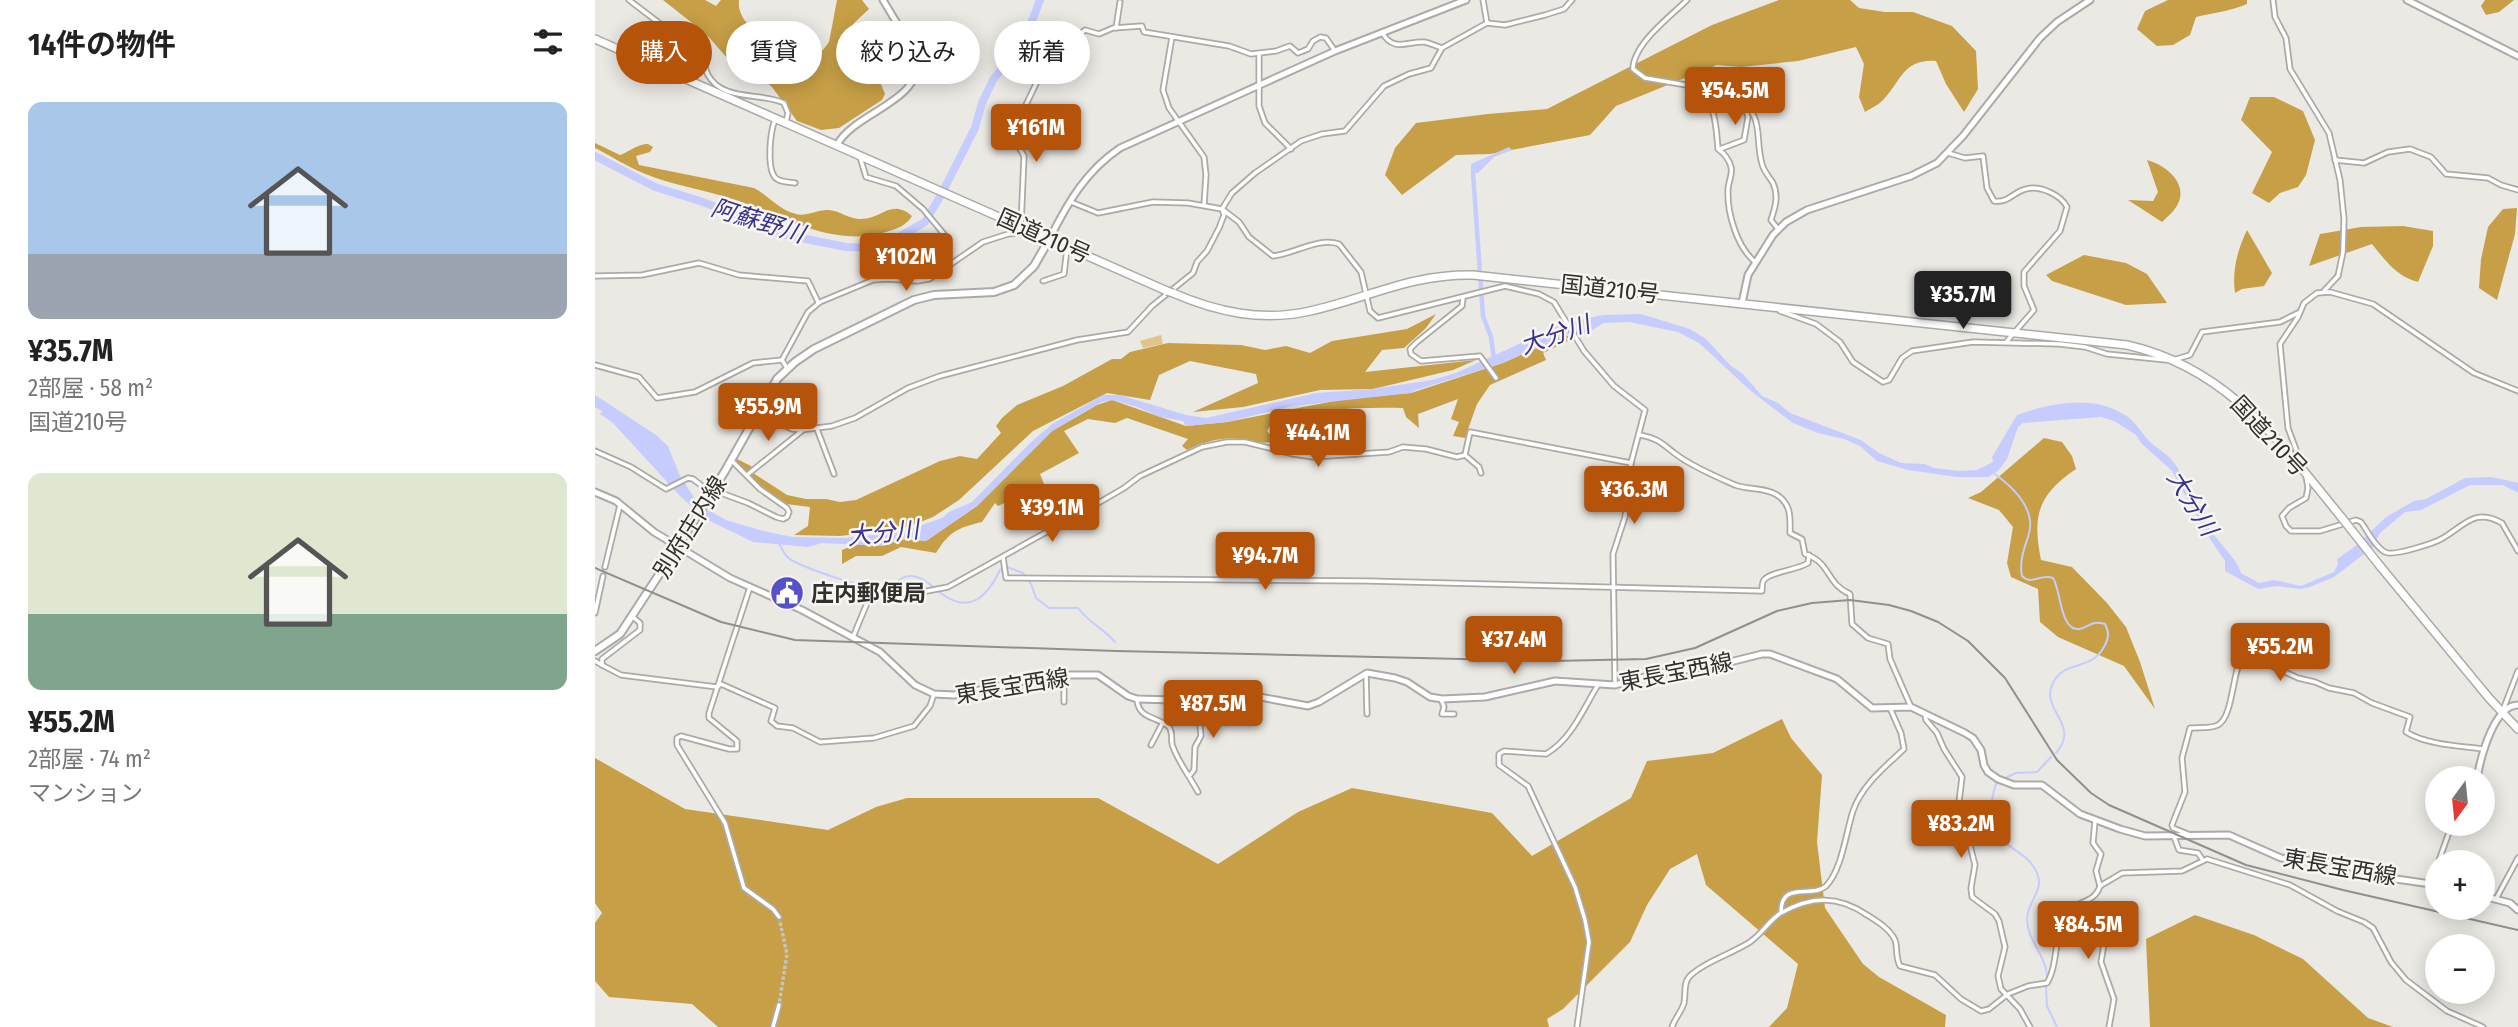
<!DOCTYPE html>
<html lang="ja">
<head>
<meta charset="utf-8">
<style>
	:root { --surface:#fff; --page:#f6f6f6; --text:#222; --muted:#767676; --accent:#b45309 }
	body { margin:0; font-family:"Fira Sans Condensed","Noto Sans JP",sans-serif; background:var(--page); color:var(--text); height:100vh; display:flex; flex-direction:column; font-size:26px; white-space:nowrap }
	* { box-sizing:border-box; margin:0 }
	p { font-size:23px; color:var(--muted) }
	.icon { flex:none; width:38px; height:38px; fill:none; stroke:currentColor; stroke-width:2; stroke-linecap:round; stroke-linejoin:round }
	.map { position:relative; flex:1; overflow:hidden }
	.sheet { display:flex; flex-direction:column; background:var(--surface); width:595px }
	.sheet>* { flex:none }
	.top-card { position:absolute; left:21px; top:21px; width:665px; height:63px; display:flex; gap:14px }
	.needle { width:46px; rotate:195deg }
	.tools { position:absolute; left:1830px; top:766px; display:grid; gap:14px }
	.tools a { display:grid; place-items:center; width:70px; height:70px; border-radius:50%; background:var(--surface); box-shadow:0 4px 18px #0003; font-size:35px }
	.price { position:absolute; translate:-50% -60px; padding:0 16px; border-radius:7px; background:var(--accent); color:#fff; font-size:23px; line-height:46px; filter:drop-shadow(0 2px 4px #0008) }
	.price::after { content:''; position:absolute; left:50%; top:42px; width:21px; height:16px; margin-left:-10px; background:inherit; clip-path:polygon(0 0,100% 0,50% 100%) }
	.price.on { background:#222; color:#fff }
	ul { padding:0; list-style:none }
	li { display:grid; align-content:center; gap:14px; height:371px; padding:0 28px }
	li span { display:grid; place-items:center; height:217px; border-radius:14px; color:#555 }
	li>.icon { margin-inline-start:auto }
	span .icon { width:126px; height:126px; fill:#fffc; stroke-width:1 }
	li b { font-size:30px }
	h2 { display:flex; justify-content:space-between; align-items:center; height:84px; padding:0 28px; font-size:30px }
	.pill { padding:0 24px; border-radius:32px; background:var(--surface); box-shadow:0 4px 18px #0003; font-size:24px; line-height:63px }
	.pill.on { background:var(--accent); color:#fff }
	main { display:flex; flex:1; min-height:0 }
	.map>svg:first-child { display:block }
</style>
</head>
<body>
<main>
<section class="sheet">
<h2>14件の物件<svg class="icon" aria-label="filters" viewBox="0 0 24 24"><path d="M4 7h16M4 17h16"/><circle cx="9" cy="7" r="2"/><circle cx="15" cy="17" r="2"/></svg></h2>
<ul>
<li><span style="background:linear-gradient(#a9c7e8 70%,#9aa5b1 0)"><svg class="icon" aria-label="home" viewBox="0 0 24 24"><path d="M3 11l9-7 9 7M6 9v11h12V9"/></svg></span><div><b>¥35.7M</b><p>2部屋 · 58 m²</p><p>国道210号</p></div></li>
<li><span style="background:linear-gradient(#dfe7d0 65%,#7fa58c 0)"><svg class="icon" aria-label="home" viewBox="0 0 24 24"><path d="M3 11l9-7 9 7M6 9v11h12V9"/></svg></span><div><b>¥55.2M</b><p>2部屋 · 74 m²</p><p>マンション</p></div></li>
</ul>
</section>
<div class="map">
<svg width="1923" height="1027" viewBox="0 0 1923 1027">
	<rect width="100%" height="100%" fill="#ebe9e4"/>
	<path fill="#dfc48c" d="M566 335 568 344 548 348 545 341Z"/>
	<g fill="#c79f47">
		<path d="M68 0H110L121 6 126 0H144C141 25 173 39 190 51L192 63 197 65 216 53 228 50 234 42 242 0H267L274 9 258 24 255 40 286 84 290 94 287 100 244 128 226 130 202 121 177 87 158 71 133 59 111 34Z"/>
		<path d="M1184 0H1255L1264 8 1290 12H1318L1357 26 1381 51 1383 89 1369 112 1351 84 1341 61C1308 59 1307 80 1289 99 1284 105 1276 108 1270 112L1264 97 1269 64 1261 47 1203 61 1146 67 1122 65 1021 106 995 135 895 154 861 155 807 195 790 175 800 148 821 123 893 114 952 109 1117 25Z"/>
		<path d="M1573 0H1652V4C1635 11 1618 13 1601 17L1595 35 1578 45 1562 46 1542 29 1550 11Z"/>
		<path d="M1890 0H1919L1904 12 1891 15 1886 6Z"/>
		<path d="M1655 97H1679L1708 111 1720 140 1711 175 1703 187 1685 193 1674 203 1657 193 1677 152 1646 120Z"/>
		<path d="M0 143 25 155C36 151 42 144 53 144L58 147 55 152 41 156 44 165 159 188C174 196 184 210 201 214 211 217 223 209 234 210 245 211 254 219 266 219 287 219 296 198 317 216 311 226 301 229 291 232 240 248 188 217 141 200 111 190 76 185 48 173 31 166 16 156 0 148Z"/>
		<path d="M1552 160C1572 165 1598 187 1579 210 1576 214 1571 218 1567 222L1533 200 1558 201 1563 192Z"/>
		<path d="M1922 208 1920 234 1902 300 1884 288 1886 259 1893 227 1908 209Z"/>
		<path d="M1808 226 1838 231V246L1823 282C1801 276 1791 261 1777 244L1714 266 1725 234 1766 227Z"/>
		<path d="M1652 230 1677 273 1669 286 1647 289 1640 293C1637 271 1642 251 1652 230Z"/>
		<path d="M1489 255 1531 263 1552 274 1572 303 1531 305 1457 281 1451 275Z"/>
		<path d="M841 314 831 328 809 348 787 350 770 372 881 360 858 370 778 389 725 390 648 407 598 412 663 383 661 374 595 361 564 375 555 400 512 393 438 431 364 500 338 517 307 529 245 536 199 535 213 526 215 507 191 504 153 477 140 462 142 459 156 466 158 473 192 495 211 499H231L245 502 261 500 345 461 365 456 382 459 406 433 401 426 407 418 422 405 468 386 517 359H526L535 352 573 343 646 345 670 350 691 346 715 353 737 341 812 329Z"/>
		<path d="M971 335 977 339 948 353 951 360 895 385 882 404 870 438 858 436 864 422 856 419 863 399 823 414 824 428 811 417 808 408C759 407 725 409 678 421L672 431 681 441C667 445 655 441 642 439 625 437 606 443 592 450L587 446 593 439 532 418 520 423 493 419 469 431 484 453 445 474 449 484 403 506 400 503 387 522C362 528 354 532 341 553L306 547 287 556H261L247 564V550L262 544 277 546 311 539 331 541 382 506 457 431 502 405 517 400 591 426 632 422 755 398 816 393 908 363Z"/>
		<path d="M1449 438 1467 442 1477 456 1481 469C1443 495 1437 515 1446 560L1477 567 1512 603 1531 627 1545 662 1560 709 1529 666 1463 637 1445 622 1443 589 1416 577 1412 563 1418 527 1404 510 1373 498 1386 492Z"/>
		<path d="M1187 719 1196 738 1227 775 1222 842 1230 908 1268 964 1284 977 1351 1015 1350 1027H1174L1192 1008 1203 964 1111 885 1102 854 1075 869 1052 905 1035 942 968 1009 952 1019 954 1027H123L97 1004 14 997 0 981V923L7 913 0 903V758L90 809 233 830 281 807 312 798H503L623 864 703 812 757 788 897 813 937 856 1036 798 1052 761 1118 753Z"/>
		<path d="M1600 915 1659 935 1708 959 1773 1018 1798 1027H1555L1551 939Z"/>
	</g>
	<g fill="#c7ccfe">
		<path d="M914 147 917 150 899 157 883 173H876V164Z"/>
		<path d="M1046 314 1095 329 1111 339 1136 366 1148 374 1167 396 1183 403 1195 413 1266 440 1284 453 1306 463 1330 464 1339 468 1364 471 1382 470 1398 462 1397 457 1422 415C1455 403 1498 394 1530 415 1541 422 1547 434 1556 443 1564 450 1573 454 1580 464 1593 482 1601 506 1612 525 1620 539 1644 561 1646 573L1664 583 1679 580 1706 586 1739 572 1743 564 1742 559 1762 545 1791 517 1819 501 1831 499 1870 478 1896 477 1920 482 1923 483V493L1908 485H1875L1826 510 1810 512 1785 533 1777 548 1739 577 1715 587 1705 589 1682 586 1663 589 1630 571V561L1611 533 1577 471 1546 443 1541 435 1519 421 1506 417 1428 423 1423 427 1412 459 1403 471 1393 477H1362L1313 470 1282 461 1265 446 1249 439 1223 433 1198 423 1157 392 1104 343 1083 332 1034 322 1008 323 993 333 971 335 951 343 908 363 821 390 816 393 697 406 632 422 591 426 588 421 565 417 542 407 517 400 507 402 457 431 382 506 331 541 314 537 288 546 227 543 213 547 158 542 111 519 85 496 18 423 5 414 7 411 0 407V395L61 435 73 446 85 476 104 505 131 520 168 531 198 537 250 538 307 532 347 518 354 512 377 502 435 443 457 424 508 395H525L591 415 611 418 721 393 778 389 837 380 861 373 961 327 983 320 1008 315Z"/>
	</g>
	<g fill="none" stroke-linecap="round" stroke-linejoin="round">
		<g stroke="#c7ccfe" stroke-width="2">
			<path d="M1397 472C1417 486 1443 509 1433 537 1429 549 1424 562 1427 576 1436 586 1446 573 1458 578 1466 590 1465 631 1484 629 1496 627 1495 620 1510 624 1514 632 1514 637 1510 645 1498 670 1473 661 1461 678 1439 709 1488 722 1461 753"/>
			<path d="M184 543C187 550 190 556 196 560 211 568 278 593 293 588 302 585 304 576 315 576 329 576 337 587 347 594 376 615 393 595 405 570L412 567 428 573 436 584 441 598 454 608H483C493 622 509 629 520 642"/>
			<path d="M1410 778 1421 773 1442 772 1456 757"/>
			<path d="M1404 782 1401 784C1395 802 1393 825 1408 840 1419 852 1434 855 1442 873 1450 890 1432 902 1432 919 1432 941 1453 957 1452 979"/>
			<path d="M1451 985 1452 1006 1462 1027"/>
		</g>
		<path stroke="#c7ccfe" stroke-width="4.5" d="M878 173 888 316 896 337 899 359"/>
		<path stroke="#c7ccfe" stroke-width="8" d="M0 156 60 187 108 202 191 235 251 247 285 248 330 222 346 195 380 128 387 103 398 80 430 39 445 0"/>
		<path stroke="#c6c4c0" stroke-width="3.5" stroke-dasharray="3.5 2" stroke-linecap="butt" d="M184 917 192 954 184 1005"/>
		<g stroke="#acaaa6" stroke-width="7">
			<g id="street">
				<path d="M34 0 76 32 105 49C110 57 109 67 113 75 128 102 166 92 189 103L193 113 191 122"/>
				<path d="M888 0 892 23"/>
				<path d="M1092 0C1076 16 1038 44 1038 69L1050 78 1097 86C1121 99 1121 125 1123 149 1130 154 1134 159 1136 167 1138 175 1133 182 1133 190 1132 213 1142 247 1160 262"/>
				<path d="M1678 0 1680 17 1691 38 1695 69 1734 133 1745 180 1749 219 1748 252 1743 276 1729 291"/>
				<path d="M521 28 525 2"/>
				<path d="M787 32C798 53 813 41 829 42 835 43 841 46 847 48"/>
				<path d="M577 37 568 90 574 108 609 157 611 175 609 205"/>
				<path d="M664 54V106L670 123 696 149"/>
				<path d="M1141 96C1171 118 1159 135 1167 164 1169 172 1174 176 1178 183 1184 196 1180 208 1176 220L1183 229"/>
				<path d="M180 120C175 132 172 165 179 176 182 182 194 182 200 183"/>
				<path d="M1125 149 1149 140 1153 117 1149 105"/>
				<path d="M1353 153 1370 158 1388 156 1392 188 1399 201C1414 203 1418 192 1431 189 1445 185 1466 195 1472 207L1465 231 1429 272V286L1439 310 1412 341"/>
				<path d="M265 157 271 177 301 186 328 209 353 239 351 268"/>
				<path d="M1740 160 1769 163 1793 152 1815 149 1836 157 1851 174 1893 178 1906 185 1923 190"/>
				<path d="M476 202 503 213 558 202 593 203 627 209 644 222 654 237 678 256C699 254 723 237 744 244L766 272 775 311 783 318 910 286 944 294 959 302 989 351 1019 386 1050 410 1036 463 1030 517 1018 554 1020 684"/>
				<path d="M426 226 429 156 422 144 427 113 451 63 490 30 504 34 518 28 547 26 549 32 634 46 656 54 681 51 695 46 703 53 713 49 718 41 725 37 731 38 740 51"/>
				<path d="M0 276 47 275 104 263 144 275 213 281 223 302"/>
				<path d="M448 281 469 274 472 248"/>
				<path d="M868 298 867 306 822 342 815 349 816 354 826 361 885 356 901 378"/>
				<path d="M1185 311 1221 324 1245 342 1258 362 1288 382 1294 380 1307 358 1317 351 1378 342 1464 344 1490 347 1512 354 1571 360"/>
				<path d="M1578 360 1595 355 1607 332 1685 322 1703 313"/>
				<path d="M0 365 44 377 62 398 100 392 158 363 187 360"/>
				<path d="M192 368 187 360 213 312 225 302 278 280 292 279 322 281 334 279 388 242 413 234 433 232"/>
				<path d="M164 413 197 429 206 430 237 426 260 418 313 388 345 376 482 340 533 332 557 306 598 273 602 262 612 251 624 228 629 215 627 209 637 193 660 173 706 141 727 134 750 131 789 86 814 74 836 68 847 48 892 23 910 25 950 15 969 9 977 0"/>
				<path d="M222 429 239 474"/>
				<path d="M1045 435C1065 439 1067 444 1082 455 1098 467 1122 477 1140 485 1153 490 1170 487 1182 495 1197 505 1195 518 1195 533L1207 539 1210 554C1237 563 1230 583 1255 594L1257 624 1273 638 1293 644 1295 659 1316 707"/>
				<path d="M0 451 36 467 71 489 93 478 98 479 107 486 153 503 181 517 188 519 192 517 194 512 192 508 165 489 137 461"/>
				<path d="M870 455 875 432 1036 463"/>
				<path d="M1706 463 1693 428 1685 344 1703 317 1709 303 1722 293 1735 292 1778 304 1879 373 1923 391"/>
				<path d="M152 475 208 430"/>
				<path d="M1711 476 1713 488 1711 498 1694 508 1687 516 1691 526 1696 531H1725L1761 520 1766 522C1772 530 1780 547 1790 552 1797 557 1840 543 1848 538 1869 526 1880 507 1907 523L1923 551"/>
				<path d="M408 557 411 578 773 581 1167 591C1167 588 1167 582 1169 580 1174 572 1203 570 1213 563L1214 555"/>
				<path d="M10 567 25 505"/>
				<path d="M155 587 114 713V718L142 741V749H134L86 736 82 738V745L130 823 149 888 178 909 184 917"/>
				<path d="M0 613 8 576"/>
				<path d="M38 617 45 623V630L7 659V665L26 675 122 687 126 684 180 708 176 721 182 726 198 728 225 742 279 738 319 726 335 706 339 694"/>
				<path d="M258 637 275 596 301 597 353 587 493 509 529 488 545 476 607 447 632 442H650L698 454 718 457 794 452 808 447 831 449 862 457 870 455 884 467 886 473"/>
				<path d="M0 661 7 665"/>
				<path d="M771 674 772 714"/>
				<path d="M469 676V702"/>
				<path d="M542 699C543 719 561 716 573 726 579 731 575 741 578 747 584 763 595 777 603 792"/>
				<path d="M846 699 849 707 847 714H859"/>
				<path d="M1908 710 1923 671"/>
				<path d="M1330 715 1331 720 1342 733 1349 749 1367 777 1364 802 1380 865 1376 888 1377 897 1400 914 1404 921 1410 947 1403 976 1406 989 1425 1009 1435 1027"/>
				<path d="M556 745 567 724"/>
				<path d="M595 775 599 770 600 747 606 736 602 694"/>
				<path d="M1880 779 1883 773"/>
				<path d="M1593 834 1578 828 1577 825 1590 792 1587 758 1595 728C1603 727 1616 729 1623 725 1639 716 1637 668 1649 653L1703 678 1720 682 1734 688 1759 693 1777 703 1815 717 1811 732C1832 745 1866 746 1890 749"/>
				<path d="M1579 837 1584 850 1603 853 1607 859"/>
				<path d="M1843 863 1857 824"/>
				<path d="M1837 883 1843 865"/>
				<path d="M1505 886 1527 873 1587 871 1612 859 1695 885 1742 911 1769 922 1778 928 1796 962 1811 980 1852 1011 1888 1027"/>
				<path d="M1901 899 1923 858"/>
				<path d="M1186 912C1186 880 1217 899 1231 886 1247 870 1251 832 1258 811 1267 785 1290 767 1309 749L1306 733 1295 708"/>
				<path d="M1470 913 1488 923 1515 925 1518 929V933L1509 944 1506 962 1519 999 1514 1027"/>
				<path d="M178 1027 184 1005"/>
				<path d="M982 1027 994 942 990 920 980 887 933 786 904 765V754L909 751 951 754C977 739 988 709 1003 685"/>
				<path d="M1077 1027C1080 1018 1087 1011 1089 1003 1091 994 1088 984 1094 977 1107 963 1138 953 1155 942 1167 934 1176 918 1186 913 1217 896 1243 895 1272 915 1282 921 1295 929 1300 940 1303 948 1300 957 1305 966L1340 975 1366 999 1386 1011 1394 1009 1413 994 1433 986 1452 983C1463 965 1459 938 1469 917 1477 899 1499 906 1505 886L1501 871 1506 854 1498 843 1500 821"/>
			</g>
		</g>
		<g stroke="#acaaa6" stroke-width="9">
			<g id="secondary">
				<path d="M1812 0 1923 56"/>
				<path d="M242 145C260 111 332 101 321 55L288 0"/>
				<path d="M455 238C473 202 491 171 525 148L740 51 871 0"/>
				<path d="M1147 303 1153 275 1178 235 1191 222 1212 210 1316 176 1342 163 1368 136 1445 38 1462 22 1495 0"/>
				<path d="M0 492 21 501 59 532 135 578 207 610 285 652 320 685 339 694 359 695 460 675H503L533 696 542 699 579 700 601 694 644 693 713 706 724 702 772 673 800 678 812 682 835 697 847 699 890 697 960 681 1020 685 1064 673 1115 667 1167 654H1175L1242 679 1277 708 1316 707 1370 733 1378 738 1386 750 1389 765 1393 772 1403 779 1419 785H1447L1485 814 1525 829 1550 836 1634 835 1686 858 1737 862 1801 879 1843 885"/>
				<path d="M1883 773C1887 753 1900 705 1923 705"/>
				<path d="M1888 896 1915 903 1923 910"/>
			</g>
		</g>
		<g stroke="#acaaa6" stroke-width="10">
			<g id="primary">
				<path d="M130 471 182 379 200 362 219 349 319 300 339 295 399 292 419 285 439 266 455 238"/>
				<path d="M0 651 25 634 92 532"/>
			</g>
		</g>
		<g stroke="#acaaa6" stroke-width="10">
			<g id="highway">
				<path d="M0 39 572 291"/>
				<path d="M578 293C622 312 667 322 715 311 774 298 814 274 878 275L1532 345C1633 368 1685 442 1747 518"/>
				<path d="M1785 566 1894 698 1923 729"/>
			</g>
		</g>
		<use href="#street" stroke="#fff" stroke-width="3.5"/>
		<use href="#secondary" stroke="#fff" stroke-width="5"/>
		<use href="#primary" stroke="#fff" stroke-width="6"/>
		<use href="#highway" stroke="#fff" stroke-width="7"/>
		<path stroke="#92908d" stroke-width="2" d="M0 568 126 622 200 640 521 651 957 661 1051 659 1100 648 1182 611 1217 603 1255 600 1294 605 1316 611 1343 622 1373 641 1410 678 1462 760 1496 793 1514 805 1651 865 1748 890 1923 930"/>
		<g stroke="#acaaa6" stroke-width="10" stroke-linecap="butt">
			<path id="primary-bridge" d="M92 532 130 471"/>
		</g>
		<g stroke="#acaaa6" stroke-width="10" stroke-linecap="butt">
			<g id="highway-bridge">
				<path d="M572 291 578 293"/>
				<path d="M1747 518 1785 566"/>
			</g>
		</g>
		<use href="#primary-bridge" stroke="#fff" stroke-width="6"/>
		<use href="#highway-bridge" stroke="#fff" stroke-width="7"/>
	</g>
	<defs>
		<g id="civic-disc" transform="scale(1.75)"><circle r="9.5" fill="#5651c9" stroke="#f8f6f1"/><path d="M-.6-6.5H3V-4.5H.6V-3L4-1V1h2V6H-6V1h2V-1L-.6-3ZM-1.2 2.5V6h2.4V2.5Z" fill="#fff"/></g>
	</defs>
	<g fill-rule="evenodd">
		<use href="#civic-disc" x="192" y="593"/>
	</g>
	<g text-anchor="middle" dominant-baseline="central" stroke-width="5" stroke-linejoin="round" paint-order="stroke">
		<g font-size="23" fill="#31302e" stroke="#f8f6f1">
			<text transform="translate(449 236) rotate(24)">国道210号</text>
			<text transform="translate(1015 289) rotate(6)">国道210号</text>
			<text transform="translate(1674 436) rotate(47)">国道210号</text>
			<text transform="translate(95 527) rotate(-58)">別府庄内線</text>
			<text transform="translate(1081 672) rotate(-11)">東長宝西線</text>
			<text transform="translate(417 686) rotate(-9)">東長宝西線</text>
			<text transform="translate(1745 867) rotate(10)">東長宝西線</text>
		</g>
		<g font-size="23" font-weight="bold" fill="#31302e" stroke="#f8f6f1" text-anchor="start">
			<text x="216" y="593">庄内郵便局</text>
		</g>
		<g font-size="24" font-style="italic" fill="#38328d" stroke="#f8f6f1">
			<text transform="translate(163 221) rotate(17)">阿蘇野川</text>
			<text transform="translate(960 335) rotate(-19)">大分川</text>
			<text transform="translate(1597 503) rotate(58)">大分川</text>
			<text transform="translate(288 533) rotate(-6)">大分川</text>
		</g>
	</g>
</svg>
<div class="tools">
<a><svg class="needle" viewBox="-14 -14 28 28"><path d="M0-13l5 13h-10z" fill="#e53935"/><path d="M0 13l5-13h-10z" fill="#767676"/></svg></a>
<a>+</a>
<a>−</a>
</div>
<b class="price" style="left:1140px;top:127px">¥54.5M</b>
<b class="price" style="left:441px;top:164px">¥161M</b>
<b class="price" style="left:311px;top:293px">¥102M</b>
<b class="price on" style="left:1368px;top:331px">¥35.7M</b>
<b class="price" style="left:173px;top:443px">¥55.9M</b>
<b class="price" style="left:723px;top:469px">¥44.1M</b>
<b class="price" style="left:1039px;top:526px">¥36.3M</b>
<b class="price" style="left:457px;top:544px">¥39.1M</b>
<b class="price" style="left:670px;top:592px">¥94.7M</b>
<b class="price" style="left:919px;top:676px">¥37.4M</b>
<b class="price" style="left:1685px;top:683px">¥55.2M</b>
<b class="price" style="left:618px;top:740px">¥87.5M</b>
<b class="price" style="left:1366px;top:860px">¥83.2M</b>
<b class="price" style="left:1493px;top:961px">¥84.5M</b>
<div class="top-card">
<a class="pill on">購入</a>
<a class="pill">賃貸</a>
<a class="pill">絞り込み</a>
<a class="pill">新着</a>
</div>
</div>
</main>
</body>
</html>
